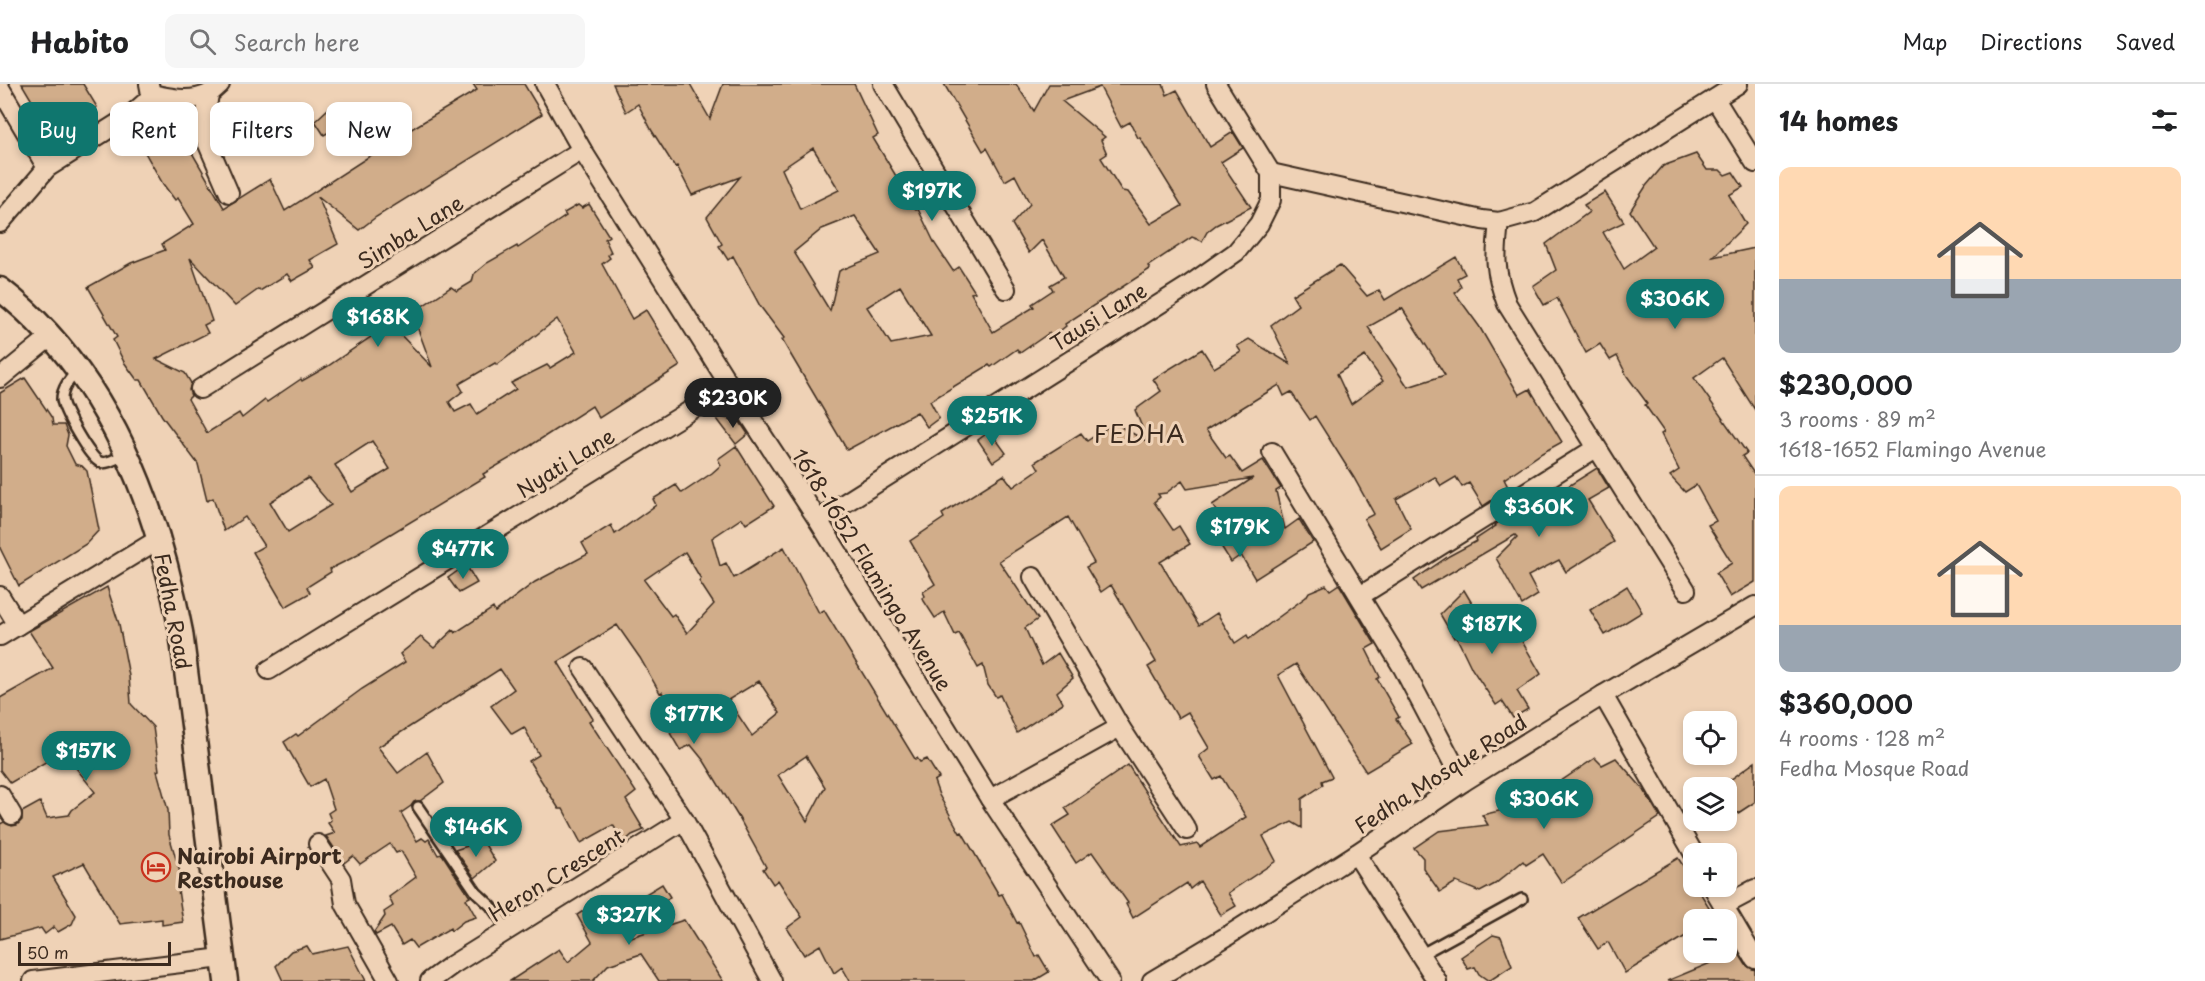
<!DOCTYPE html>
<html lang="en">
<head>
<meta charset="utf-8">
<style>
	:root { --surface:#fff; --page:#f6f6f6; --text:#202124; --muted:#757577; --line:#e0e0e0; --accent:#0f766e }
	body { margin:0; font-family:"Playpen Sans",sans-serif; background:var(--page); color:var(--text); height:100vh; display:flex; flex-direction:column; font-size:22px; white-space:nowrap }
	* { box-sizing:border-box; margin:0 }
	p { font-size:20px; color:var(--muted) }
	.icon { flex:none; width:33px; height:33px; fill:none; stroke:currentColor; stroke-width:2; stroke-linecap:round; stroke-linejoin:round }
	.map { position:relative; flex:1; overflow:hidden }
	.drawer { display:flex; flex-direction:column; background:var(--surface); width:450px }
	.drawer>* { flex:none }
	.top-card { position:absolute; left:18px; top:18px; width:570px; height:54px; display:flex; gap:12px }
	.buttons { position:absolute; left:1683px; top:627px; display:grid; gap:12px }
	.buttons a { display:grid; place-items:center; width:54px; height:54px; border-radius:12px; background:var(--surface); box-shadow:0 3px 9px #0003; font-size:30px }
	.scale { position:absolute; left:18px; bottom:15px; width:153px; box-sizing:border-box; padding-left:6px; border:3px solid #3b2a1e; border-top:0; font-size:16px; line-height:21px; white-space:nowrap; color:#3b2a1e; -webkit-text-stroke:4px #efd2b6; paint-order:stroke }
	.price { position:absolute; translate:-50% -51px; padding:0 14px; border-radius:21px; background:var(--accent); color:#fff; font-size:20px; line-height:39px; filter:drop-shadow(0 2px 3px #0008) }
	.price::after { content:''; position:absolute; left:50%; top:36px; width:18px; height:14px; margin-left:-9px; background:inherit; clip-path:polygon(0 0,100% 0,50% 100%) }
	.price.on { background:#222; color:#fff }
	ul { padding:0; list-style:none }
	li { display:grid; align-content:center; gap:12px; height:318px; padding:0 24px }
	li+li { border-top:2px solid var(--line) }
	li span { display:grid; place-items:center; height:186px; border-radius:12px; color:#555 }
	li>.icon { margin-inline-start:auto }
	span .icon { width:108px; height:108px; fill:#fffc; stroke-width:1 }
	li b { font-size:26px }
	h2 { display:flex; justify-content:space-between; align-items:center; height:72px; padding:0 24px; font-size:26px }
	.chip { padding:0 21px; border-radius:12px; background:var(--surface); box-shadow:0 3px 9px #0003; font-size:21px; line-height:54px }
	.chip.on { background:var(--accent); color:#fff }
	header { display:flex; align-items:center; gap:36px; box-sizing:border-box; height:84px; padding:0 30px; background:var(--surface); border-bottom:2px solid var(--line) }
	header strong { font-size:28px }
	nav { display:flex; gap:33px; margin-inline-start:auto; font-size:21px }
	.search { width:420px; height:54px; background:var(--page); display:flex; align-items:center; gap:15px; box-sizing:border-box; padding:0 21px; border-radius:12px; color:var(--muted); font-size:22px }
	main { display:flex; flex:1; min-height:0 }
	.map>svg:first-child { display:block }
</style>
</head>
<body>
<header>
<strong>Habito</strong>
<div class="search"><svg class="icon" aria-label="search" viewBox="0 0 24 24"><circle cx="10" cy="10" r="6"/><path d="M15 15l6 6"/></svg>Search here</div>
<nav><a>Map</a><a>Directions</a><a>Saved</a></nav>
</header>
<main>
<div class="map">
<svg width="1755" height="897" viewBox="0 0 1755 897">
	<rect width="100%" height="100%" fill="#efd2b6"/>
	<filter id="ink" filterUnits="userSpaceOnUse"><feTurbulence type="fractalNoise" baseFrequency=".0167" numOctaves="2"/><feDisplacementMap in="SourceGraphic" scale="12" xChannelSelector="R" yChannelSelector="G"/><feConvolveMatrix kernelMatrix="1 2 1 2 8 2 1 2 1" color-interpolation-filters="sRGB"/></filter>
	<g filter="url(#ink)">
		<g fill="#d1ad8a" stroke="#3b2a1e" stroke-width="1.5" fill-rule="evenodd">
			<path d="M22 0H83L97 23 53 52Z"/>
			<path d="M473 0H524L542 30 376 133 359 146 318 113 338 160 310 176 315 184 292 197 287 190 260 207 259 205 235 222 190 174 212 237 204 241 208 249 156 275 185 289 191 299 189 306 191 312 188 315 207 349 239 329 242 334 265 316 267 318 301 295 302 297 328 282 390 240 432 283 412 229 451 203 457 207 472 198 474 190 487 179 517 162 518 164 566 132 564 129 578 121 582 124 589 120 609 152 605 155 611 168 608 171 610 174 602 180 632 235 646 226 680 282 599 334 592 322 519 369 483 390 485 393 359 469 360 470 330 485 331 488 307 503 310 509 285 523 253 468 264 462 245 433 224 447 213 414 207 417 198 380 162 332 141 296H137L124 278 113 256 117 253 88 203 131 179 165 166 162 160 194 140 178 114 175 116 163 100 131 44 160 23 171 25 180 35 188 52 184 55 224 124 270 95 285 127 413 44 477 6ZM557 235 576 268 550 284 547 281 511 299 516 305 477 330 471 320 455 328 449 318 463 307 459 300 495 279 497 281ZM372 357 390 385 352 408 335 381ZM308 394 331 421 288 448 270 418Z"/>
			<path d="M613 0H690L710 35 723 0H854L878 51 873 54 899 97 901 96 916 126 918 125 935 160 953 187 959 183 975 208 971 209 993 248 1034 223 1032 220 1053 206 1050 201 1064 193 1042 156 1029 169 1012 140 1030 120 1015 91 1005 97 987 64 983 67 944 0H1016L1034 27 1049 0H1163L1167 11 1177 6 1210 63 1233 48 1243 64 1221 78 1251 123 1216 141 1207 148 1202 157 1192 153 1148 182 1150 185 1065 240 1066 242 1052 253 1049 249 1020 269 1017 265 991 283 989 281 930 317 939 334 927 343 917 328 847 366 782 256 784 254 760 222 733 172 728 176 719 162 722 160 707 133 740 93 692 111 677 82 675 83 652 47 638 20 626 28ZM1100 3 1121 43 1130 38 1138 54H1140L1182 122 1151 140 1128 108 1122 107 1101 74 1107 70 1101 56 1105 53 1062 17ZM813 64 839 106 800 125 782 85ZM855 132 880 170 839 187 830 227 794 168 822 145ZM900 202 931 252 891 260 867 223Z"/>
			<path d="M328 25 338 43 324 51 315 37Z"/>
			<path d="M1696 70 1707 86H1720L1725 91 1733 88 1743 103 1729 111 1746 140 1713 173 1755 164V326L1722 274 1694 294 1747 369 1742 372 1755 391V498L1730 513 1716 489 1732 479 1708 441 1716 437 1696 401 1685 408 1670 392 1679 386 1661 350 1664 348 1645 321 1647 319 1627 292 1617 272 1610 276 1600 260 1586 269 1557 214 1544 221 1533 202 1556 186 1546 160 1589 128 1584 121 1605 108 1624 138 1603 148 1624 185 1654 163 1630 127 1646 102 1663 82Z"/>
			<path d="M1456 173 1465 190 1457 194 1461 203 1455 209 1479 242 1519 311 1530 305 1562 358 1542 369 1504 395 1508 403 1499 407 1501 410 1483 422 1469 399 1462 403 1456 393 1441 402 1435 393 1396 415 1411 445 1381 464 1364 435 1374 430 1354 394 1315 332 1310 336 1291 308 1284 312 1279 301 1206 346 1226 374 1230 372 1242 389 1263 376 1281 404 1276 407 1285 445 1299 435 1313 458 1255 495 1241 471 1231 478 1214 451 1227 443 1212 421 1253 394 1187 405 1182 397 1166 409 1158 410 1160 413 1154 418 1173 446 1179 442 1190 460 1160 478 1199 541 1217 529 1235 559 1247 551 1249 555 1306 513 1309 508 1326 501 1330 506 1339 500 1375 560 1366 565 1380 593 1377 595 1399 633 1396 635 1413 660 1366 688 1296 580 1278 591 1332 693 1322 697 1323 701 1302 715V744L1292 738 1263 752 1276 777 1228 809 1236 822 1221 831 1200 797 1190 805 1187 799 1133 834 1126 820 1128 819 1092 768 1076 779 1052 742 1070 731 1065 724 1128 681 1181 763 1197 759 1200 763 1246 733 1221 692 1214 696 1199 672 1209 664 1188 628 1178 634 1148 583 1156 578 1111 501 1101 508 1086 483 1094 479 1068 433 999 477 1038 535 1025 544 1042 581 1058 569 1073 594 1057 608 1063 619 1017 649 1000 611 996 613 988 601 983 581 978 584 959 549 955 551 944 528 935 534 922 514 925 512 923 508 935 500 910 457 944 434 942 430 1004 391 1013 403 1039 385 1035 378 1081 349 1087 357 1114 339 1148 358 1135 326 1161 307 1153 295 1202 265 1214 284 1241 268 1237 262 1249 255 1290 280 1271 241 1298 221 1292 211 1340 181 1367 212 1379 206 1385 216ZM1402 224 1445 291 1408 303 1368 243ZM1365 272 1383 297 1351 320 1337 290Z"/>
			<path d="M25 294 52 334 53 341H64L68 351 66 362 75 380 82 382 87 387 99 446 86 460 19 502 0 464V309Z"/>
			<path d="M714 331 740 338 748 350 736 360Z"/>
			<path d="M990 347 1006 369 993 378 978 356Z"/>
			<path d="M736 362 774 422 746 440 742 434 712 454 720 482 726 479 734 494 784 463 819 529 824 526 915 675 917 674 920 678 927 675 939 694 934 697 939 711 960 749 962 748 999 811 1002 810 1017 839 1019 838 1036 873 1039 871 1049 888 1034 897H850L842 883 834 889 820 861 804 871 787 844 802 833 778 796 773 800 763 785 766 783 739 734 704 677 691 661 680 666 670 649 680 643 662 608 660 609 640 574 617 541 558 578 593 635 589 637 636 708 626 716 644 746 632 751 624 758 613 741 581 759 563 725H559L529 677 539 671 524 643 512 650 491 622 514 605 500 585 378 663 398 689 427 668 444 699 420 717 414 718 411 722 401 729 417 757 422 754 426 757 429 755 438 771 442 770 470 813 466 815 476 833 464 837 451 847 450 844 416 864 410 856 402 861 391 843 376 851 374 848 385 832 384 828 393 822 389 813 416 793 401 767 396 769 390 760 360 780 353 772 344 779 326 752 335 749 328 739 331 736 328 729 334 725 324 695 310 703 284 658 296 650 298 652 362 605 405 578 400 570 421 553 434 564 453 546 455 549 493 524 495 528 535 498 588 470 582 459 611 441 615 450 656 421 653 415 676 401 682 409 712 389 721 381 718 375ZM685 468 701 495 699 497 714 520 687 549 674 530 671 532 644 496ZM759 597 780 629 752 652 728 616ZM806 672 825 703 807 737 778 691Z"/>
			<path d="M1597 384 1609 404 1588 416 1614 458 1566 488 1559 476 1528 492 1538 511 1522 521 1496 474 1517 453 1515 451 1421 506 1414 496 1449 472 1477 457 1476 455 1496 442 1495 441 1510 431 1515 440 1533 423 1558 406 1559 408Z"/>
			<path d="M466 481 477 499 459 509 448 494Z"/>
			<path d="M1627 502 1642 528 1605 551 1590 526Z"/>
			<path d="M107 503 119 540 129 592 131 620 153 643 159 686 157 687 168 726 169 751 182 795 178 806 183 838 162 841V835L120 840 84 779 53 793 76 831 72 840 58 848 54 843 45 850 41 844 0 855V740L4 738 12 742 17 741 22 736V728L40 718 47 734 69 731 72 726 95 708 76 684 71 663 10 699 0 686V614L53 584 29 547Z"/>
			<path d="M1464 506 1492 553 1512 540 1541 590 1517 607 1528 625 1513 634 1502 617 1496 621 1472 585 1456 552 1454 554 1440 530Z"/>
			<path d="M1595 674 1602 681 1616 674 1644 706 1660 733 1562 799 1543 770 1526 781 1523 777 1495 800 1480 808 1456 798 1440 808 1423 784V774L1414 764 1439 747 1488 741 1482 731 1511 724 1514 729Z"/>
			<path d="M1755 678V718L1726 737V699Z"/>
			<path d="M483 757 495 777 475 794 455 766Z"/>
			<path d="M1678 774 1694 798V802H1696L1717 836H1694V847L1625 889 1608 858 1598 865 1578 834Z"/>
			<path d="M662 800 670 813 628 854 684 836 723 897H659L641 870 608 881 593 897H510L559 865 568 878 592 858 577 831 603 814 613 830Z"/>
			<path d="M1493 851 1501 853 1512 882 1489 897 1479 890 1475 883 1468 885 1461 873Z"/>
			<path d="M1732 859 1746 881 1755 886V897H1667L1713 878 1710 874 1718 868H1726V863Z"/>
			<path d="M307 862 312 870 348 862 366 897H283L276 882 291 867Z"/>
		</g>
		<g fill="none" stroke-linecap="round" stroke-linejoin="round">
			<g stroke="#3b2a1e" stroke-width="14">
				<g id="service">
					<path d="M77 287C70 295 62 304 62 315 63 326 90 375 100 378 107 381 119 373 126 370"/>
					<path d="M418 723 476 808 491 822 508 846"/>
					<path d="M1420 871 1522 815"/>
				</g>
			</g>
			<g stroke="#3b2a1e" stroke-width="22">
				<g id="minor">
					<path d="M220 0 209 10 203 49 229 109"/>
					<path d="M545 0 582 66 730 302 818 436 990 715 1110 897"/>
					<path d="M883 0 1006 205"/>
					<path d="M0 4 47 84"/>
					<path d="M151 10C172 14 189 19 209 10"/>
					<path d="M1715 15 1755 79"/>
					<path d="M1271 89 1482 136 1499 138 1535 128 1738 0"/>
					<path d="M1499 138C1495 173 1494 186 1507 220L1686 506"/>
					<path d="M0 139 47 84 131 31 147 17 151 10 149 0"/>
					<path d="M0 294 50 253"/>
					<path d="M200 305 582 66"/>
					<path d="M1272 368 1403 584 1463 698"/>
					<path d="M818 436 1188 202 1236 168 1259 140 1271 116V89L1216 0"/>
					<path d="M1033 493 1120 643 1187 746"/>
					<path d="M0 512 18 541"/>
					<path d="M1360 512 1596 364"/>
					<path d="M0 552 159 455"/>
					<path d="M583 584 684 736 772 897"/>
					<path d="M269 586 730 302"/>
					<path d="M1603 611 1694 770"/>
					<path d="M0 711 12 731"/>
					<path d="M990 715 1120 643"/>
					<path d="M318 760 341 795 345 820 389 897"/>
					<path d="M1356 770 1437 897"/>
					<path d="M1712 802 1755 875"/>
					<path d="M1723 822 1755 805"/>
					<path d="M33 897 222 874"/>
					<path d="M430 897 452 881 684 736"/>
					<path d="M1152 897 1229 851 1356 770 1463 698 1603 611 1755 522"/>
				</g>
			</g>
			<g stroke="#3b2a1e" stroke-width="27">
				<path id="tertiary" d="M0 205C106 287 157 420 181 548L226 897"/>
			</g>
			<use href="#service" stroke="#efd2b6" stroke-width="9"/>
			<use href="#minor" stroke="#efd2b6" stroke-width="18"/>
			<use href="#tertiary" stroke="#efd2b6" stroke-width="22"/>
		</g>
	</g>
	<defs>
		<g id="hotel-ring" transform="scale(1.5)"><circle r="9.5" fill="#efd2b6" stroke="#c8321e" stroke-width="1.5"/><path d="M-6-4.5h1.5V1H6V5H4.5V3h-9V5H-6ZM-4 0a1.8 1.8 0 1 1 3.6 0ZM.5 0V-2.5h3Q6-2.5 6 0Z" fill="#c8321e"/></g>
	</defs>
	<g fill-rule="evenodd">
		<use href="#hotel-ring" x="156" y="783"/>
	</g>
	<g text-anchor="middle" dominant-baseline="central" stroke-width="6" stroke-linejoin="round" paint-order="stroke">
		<g font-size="21" fill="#3b2a1e" stroke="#efd2b6">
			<text transform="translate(410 147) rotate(-32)">Simba Lane</text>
			<text transform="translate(1098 232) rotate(-32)">Tausi Lane</text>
			<text transform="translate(565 378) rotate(-32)">Nyati Lane</text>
			<text transform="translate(873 485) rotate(58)">1618-1652 Flamingo Avenue</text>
			<text transform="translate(174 527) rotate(79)">Fedha Road</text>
			<text transform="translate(1440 689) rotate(-33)">Fedha Mosque Road</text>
			<text transform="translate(556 790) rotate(-32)">Heron Crescent</text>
		</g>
		<g font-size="21" font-weight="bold" fill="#3b2a1e" stroke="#efd2b6" text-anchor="start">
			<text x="177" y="771">Nairobi Airport<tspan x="177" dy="24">Resthouse</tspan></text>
		</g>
		<g font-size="24" letter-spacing="1.5" fill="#3b2a1e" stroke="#efd2b6">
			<text x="1140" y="349">FEDHA</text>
		</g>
	</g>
</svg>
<div class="buttons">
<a><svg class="icon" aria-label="locate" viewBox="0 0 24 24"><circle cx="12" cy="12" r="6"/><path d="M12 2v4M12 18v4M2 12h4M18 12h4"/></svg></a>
<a><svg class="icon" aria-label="layers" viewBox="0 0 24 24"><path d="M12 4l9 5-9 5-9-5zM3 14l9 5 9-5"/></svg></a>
<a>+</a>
<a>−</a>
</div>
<div class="scale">50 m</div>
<b class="price" style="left:932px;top:138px">$197K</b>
<b class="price" style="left:1675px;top:246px">$306K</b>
<b class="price" style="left:378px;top:264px">$168K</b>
<b class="price on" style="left:733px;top:345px">$230K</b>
<b class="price" style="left:992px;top:363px">$251K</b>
<b class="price" style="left:1539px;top:454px">$360K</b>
<b class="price" style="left:1240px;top:474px">$179K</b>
<b class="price" style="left:463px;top:496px">$477K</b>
<b class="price" style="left:1492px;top:571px">$187K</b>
<b class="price" style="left:694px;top:661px">$177K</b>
<b class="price" style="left:86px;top:698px">$157K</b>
<b class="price" style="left:1544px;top:746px">$306K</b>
<b class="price" style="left:476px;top:774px">$146K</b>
<b class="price" style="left:629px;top:862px">$327K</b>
<div class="top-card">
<a class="chip on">Buy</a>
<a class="chip">Rent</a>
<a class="chip">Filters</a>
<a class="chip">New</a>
</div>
</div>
<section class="drawer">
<h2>14 homes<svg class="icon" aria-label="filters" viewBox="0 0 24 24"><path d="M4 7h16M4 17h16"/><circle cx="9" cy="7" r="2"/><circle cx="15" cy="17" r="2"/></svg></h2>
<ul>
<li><span style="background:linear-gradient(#ffd9b3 60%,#9aa5b1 0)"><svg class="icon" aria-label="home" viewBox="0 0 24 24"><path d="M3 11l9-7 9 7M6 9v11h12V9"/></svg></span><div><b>$230,000</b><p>3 rooms · 89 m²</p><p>1618-1652 Flamingo Avenue</p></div></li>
<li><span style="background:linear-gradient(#ffd9b3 75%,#9aa5b1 0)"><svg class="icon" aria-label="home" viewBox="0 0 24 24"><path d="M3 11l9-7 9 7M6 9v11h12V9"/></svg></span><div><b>$360,000</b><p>4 rooms · 128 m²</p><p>Fedha Mosque Road</p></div></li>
</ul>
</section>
</main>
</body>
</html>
